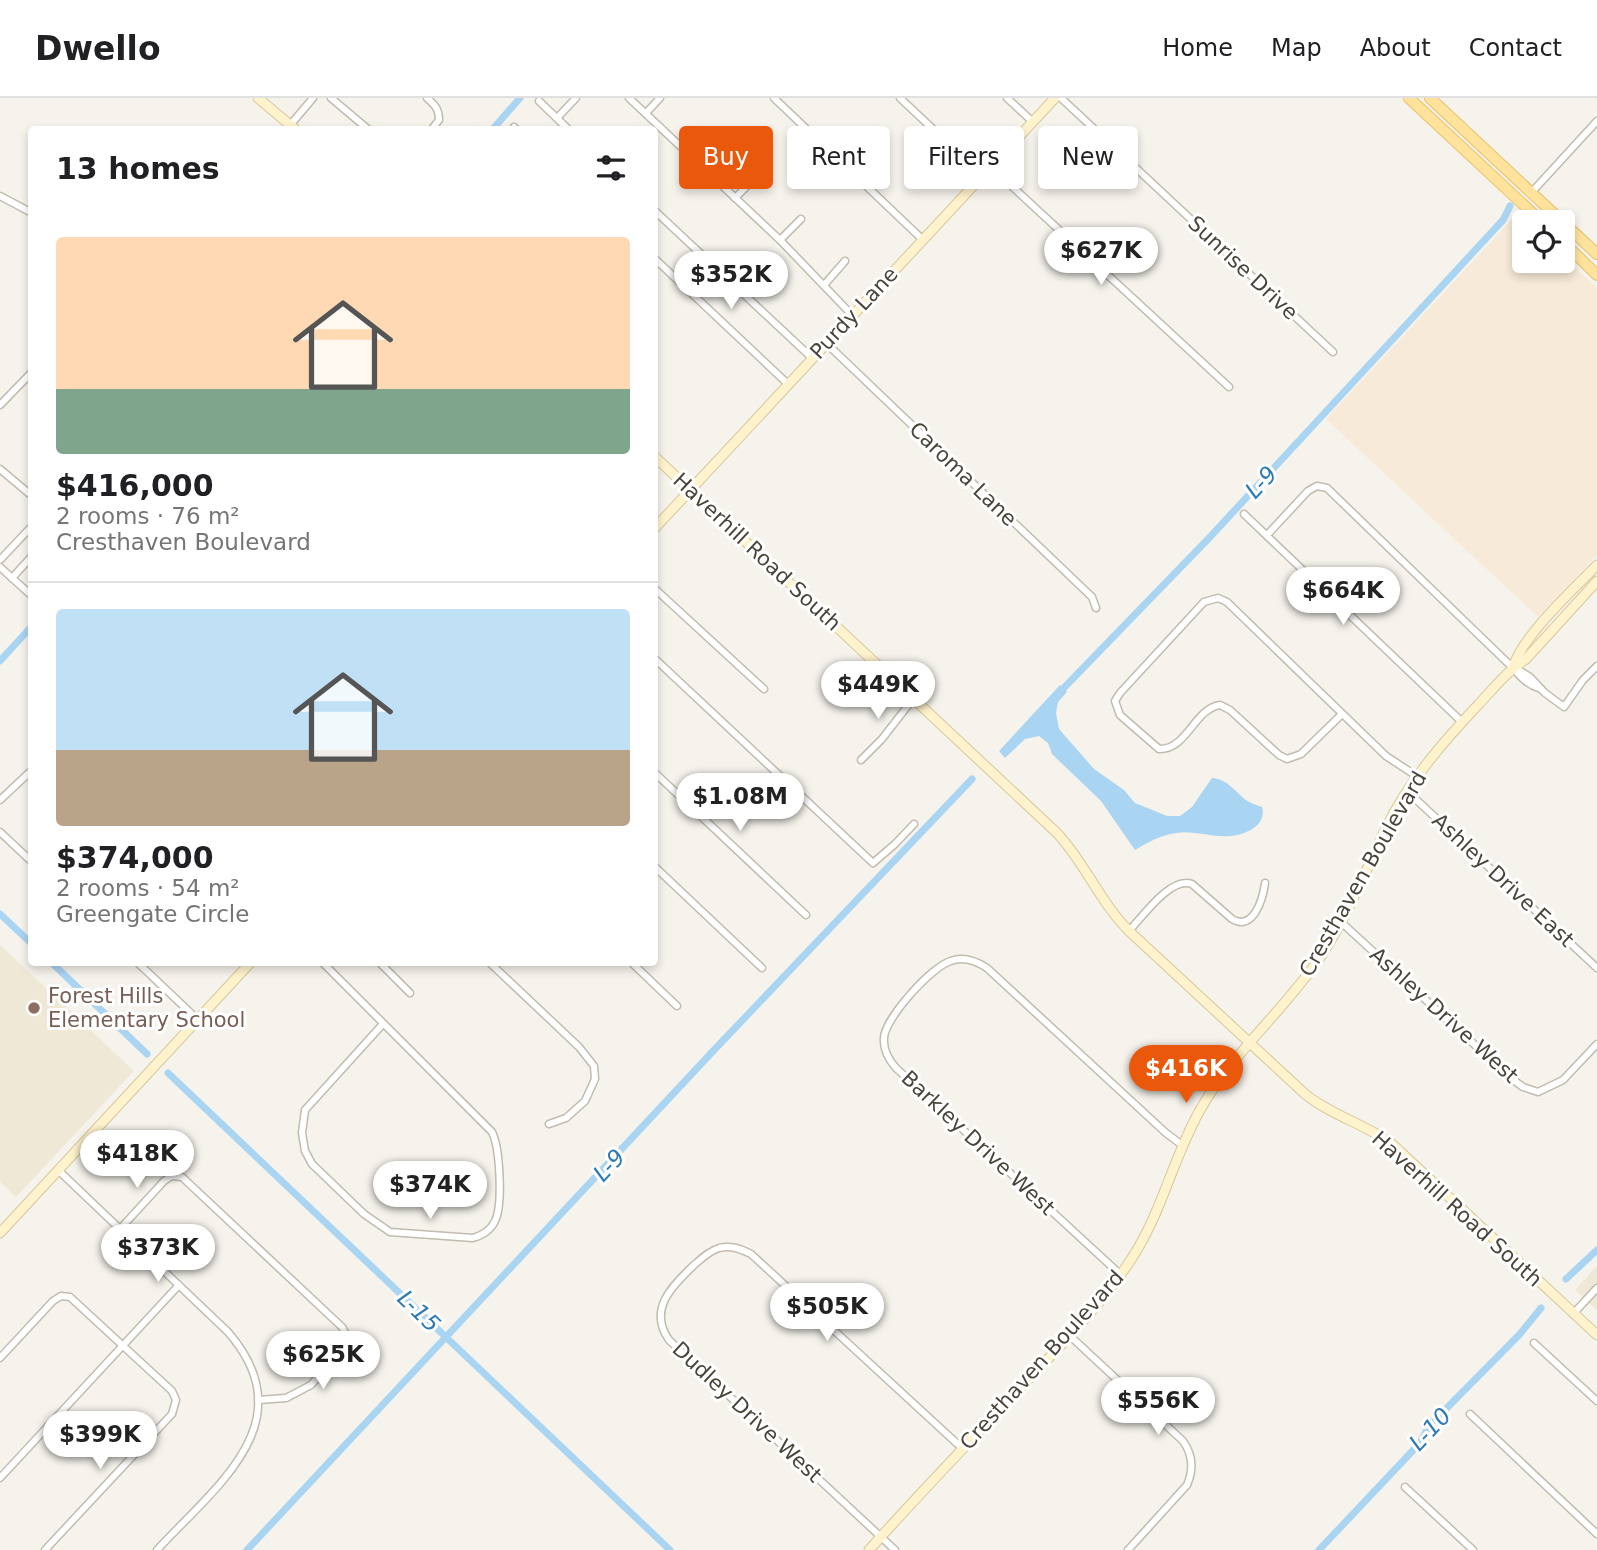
<!DOCTYPE html>
<html lang="en">
<head>
<meta charset="utf-8">
<style>
	:root { --surface:#fff; --page:#f6f6f6; --text:#202124; --muted:#757577; --line:#e0e0e0; --accent:#ea580c }
	body { margin:0; font-family:"DejaVu Sans",sans-serif; background:var(--page); color:var(--text); height:100vh; display:flex; flex-direction:column; font-size:26px; white-space:nowrap }
	* { box-sizing:border-box; margin:0 }
	p { font-size:23px; color:var(--muted) }
	.icon { flex:none; width:38px; height:38px; fill:none; stroke:currentColor; stroke-width:2; stroke-linecap:round; stroke-linejoin:round }
	.map { position:relative; flex:1; overflow:hidden }
	.details { position:absolute; left:28px; top:28px; width:630px; height:840px; display:flex; flex-direction:column; background:var(--surface); border-radius:7px; box-shadow:0 4px 10px #0003 }
	.details>* { flex:none }
	.guide { position:absolute; left:679px; top:28px; width:665px; height:63px; display:flex; gap:14px }
	.buttons { position:absolute; left:1512px; top:112px; display:grid; gap:14px }
	.buttons a { display:grid; place-items:center; width:63px; height:63px; border-radius:7px; background:var(--surface); box-shadow:0 4px 10px #0003; font-size:35px }
	.price { position:absolute; translate:-50% -60px; padding:0 16px; border-radius:24px; background:#fff; color:#222; font-size:23px; line-height:46px; filter:drop-shadow(0 2px 4px #0008) }
	.price::after { content:''; position:absolute; left:50%; top:42px; width:21px; height:16px; margin-left:-10px; background:inherit; clip-path:polygon(0 0,100% 0,50% 100%) }
	.price.current { background:var(--accent); color:#fff }
	ul { padding:0; list-style:none }
	li { display:grid; align-content:center; gap:14px; height:371px; padding:0 28px }
	li+li { border-top:2px solid var(--line) }
	li span { display:grid; place-items:center; height:217px; border-radius:7px; color:#555 }
	li>.icon { margin-inline-start:auto }
	span .icon { width:126px; height:126px; fill:#fffc; stroke-width:1 }
	li b { font-size:30px }
	h2 { display:flex; justify-content:space-between; align-items:center; height:84px; padding:0 28px; font-size:30px }
	.tag { padding:0 24px; border-radius:7px; background:var(--surface); box-shadow:0 4px 10px #0003; font-size:24px; line-height:63px }
	.tag.current { background:var(--accent); color:#fff }
	header { display:flex; align-items:center; gap:42px; box-sizing:border-box; height:98px; padding:0 35px; background:var(--surface); border-bottom:2px solid var(--line) }
	header strong { font-size:33px }
	nav { display:flex; gap:38px; margin-inline-start:auto; font-size:24px }
	.map>svg:first-child { display:block }
</style>
</head>
<body>
<header>
<strong>Dwello</strong>
<nav><a>Home</a><a>Map</a><a>About</a><a>Contact</a></nav>
</header>
<div class="map">
<svg width="1597" height="1452" viewBox="0 0 1597 1452">
	<rect width="100%" height="100%" fill="#f6f3ec"/>
	<path fill="#f7ead8" d="M1517 116 1527 124H1524V163H1563V158L1597 190V457L1538 519 1326 321Z"/>
	<g fill="#efe8d6">
		<path d="M0 847 134 973 16 1099 0 1084Z"/>
		<path d="M1597 1168V1212L1575 1192Z"/>
	</g>
	<path fill="#a9d4f2" d="M1060 587 1067 594 1058 604 1056 615 1059 631 1094 671 1124 692 1135 705 1167 718H1180L1192 709 1212 680C1228 681 1235 694 1246 702 1249 705 1257 707 1262 709 1267 727 1247 736 1231 738 1213 740 1194 732 1176 735 1160 737 1149 744 1135 752L1101 703 1052 656 1048 645 1039 638 1025 641 1005 660 999 653Z"/>
	<g fill="none" stroke-linecap="round" stroke-linejoin="round">
		<g stroke="#a9d4f2" stroke-width="7">
			<path d="M492 32 520 0"/>
			<path d="M0 563 32 528"/>
			<path d="M1057 597 1210 439 1503 122 1510 108"/>
			<path d="M0 816 32 846"/>
			<path d="M51 864 147 956"/>
			<path d="M168 975 670 1452"/>
			<path d="M1566 1181 1597 1152"/>
			<path d="M247 1452 715 951 972 681"/>
			<path d="M1319 1452 1420 1345 1429 1328 1520 1236 1541 1210"/>
		</g>
		<g stroke="#c2bbae" stroke-width="9">
			<g id="street">
				<path d="M331 0 369 32"/>
				<path d="M427 0C435 7 439 11 439 22L431 32"/>
				<path d="M629 0 780 142 852 217"/>
				<path d="M774 0 923 142"/>
				<path d="M900 0 983 78"/>
				<path d="M1007 0 1033 24"/>
				<path d="M1061 0 1333 254"/>
				<path d="M539 3 569 32"/>
				<path d="M646 15 660 0"/>
				<path d="M557 20 576 0"/>
				<path d="M514 29 517 32"/>
				<path d="M286 32 313 0"/>
				<path d="M690 57 711 37"/>
				<path d="M991 69 1229 289"/>
				<path d="M1531 95 1597 23"/>
				<path d="M0 98 32 115"/>
				<path d="M735 100 756 79"/>
				<path d="M654 112 812 260"/>
				<path d="M780 142 801 121"/>
				<path d="M654 160 788 286"/>
				<path d="M825 186 845 163"/>
				<path d="M826 245 1092 499 1096 510"/>
				<path d="M0 307 32 274"/>
				<path d="M0 371 32 398"/>
				<path d="M1244 416 1462 624"/>
				<path d="M1267 437 1308 393 1317 388 1327 390 1513 570C1521 580 1528 587 1541 591"/>
				<path d="M0 462 32 428"/>
				<path d="M0 469 12 480 32 458"/>
				<path d="M12 480 32 498"/>
				<path d="M654 490 764 591"/>
				<path d="M654 560 873 765 895 746 914 726"/>
				<path d="M1517 571 1530 579 1545 595 1564 609 1583 582 1597 568"/>
				<path d="M1342 616 1301 656 1287 661 1279 657 1230 612 1220 607C1194 611 1187 652 1159 651L1120 617 1115 603 1120 595 1204 504 1218 500 1227 504 1386 658 1418 679"/>
				<path d="M861 662 882 641 913 601"/>
				<path d="M654 674 806 817"/>
				<path d="M1408 694 1597 870"/>
				<path d="M0 702 32 672"/>
				<path d="M0 734 32 764"/>
				<path d="M654 768 762 870"/>
				<path d="M1341 824 1512 981 1523 989 1538 994 1563 982 1597 946"/>
				<path d="M1129 833C1143 818 1171 778 1192 786L1232 821C1253 834 1263 801 1265 785"/>
				<path d="M137 864 198 922"/>
				<path d="M322 864 492 1034C500 1050 503 1107 495 1123 491 1132 483 1137 473 1140L390 1134 364 1116 312 1066 305 1053 302 1035 305 1012 382 927"/>
				<path d="M379 864 410 895"/>
				<path d="M489 864 579 949 594 968 595 981 585 1003 566 1020 549 1026"/>
				<path d="M631 864 677 908"/>
				<path d="M58 1072 228 1234C306 1324 216 1388 157 1452"/>
				<path d="M120 1131 164 1083 172 1078 182 1079 342 1229 347 1238 346 1247 311 1287 286 1300 258 1302"/>
				<path d="M1121 1177 896 970C889 962 883 951 884 940 885 920 932 868 951 863 964 858 976 863 987 870L1166 1035 1182 1047"/>
				<path d="M1573 1216 1597 1190"/>
				<path d="M1069 1237 1183 1343C1193 1357 1194 1371 1187 1387L1128 1452"/>
				<path d="M1534 1245 1597 1303"/>
				<path d="M0 1260 53 1203 61 1198 70 1199 172 1293 176 1302 172 1316 45 1452"/>
				<path d="M1470 1316 1597 1436"/>
				<path d="M0 1380 179 1187"/>
				<path d="M1405 1389 1473 1452"/>
				<path d="M895 1452 669 1242C648 1212 671 1189 693 1168 701 1161 709 1153 719 1150 731 1147 741 1151 751 1156L963 1351"/>
			</g>
		</g>
		<g stroke="#d6c79b" stroke-width="11">
			<g id="secondary">
				<path d="M258 0 296 32"/>
				<path d="M654 358 1057 735C1085 765 1100 804 1129 833L1305 996C1331 1017 1364 1026 1391 1045L1597 1237"/>
				<path d="M654 431 1055 0"/>
				<path d="M1513 570C1521 539 1574 491 1597 467"/>
				<path d="M0 1135 251 864"/>
				<path d="M869 1452C920 1395 973 1340 1026 1284 1063 1245 1103 1205 1132 1160 1162 1114 1173 1060 1200 1012 1232 955 1284 913 1321 858 1348 817 1366 772 1387 728 1409 683 1444 643 1478 607 1493 591 1507 573 1526 561L1597 483"/>
			</g>
		</g>
		<g stroke="#e6c16a" stroke-width="12">
			<g id="primary">
				<path d="M1409 0 1542 124"/>
				<path d="M1430 0 1597 156"/>
				<path d="M1563 144 1597 177"/>
			</g>
		</g>
		<use href="#street" stroke="#fff" stroke-width="6"/>
		<use href="#secondary" stroke="#fff3cd" stroke-width="9"/>
		<use href="#primary" stroke="#ffe39c" stroke-width="10"/>
	</g>
	<circle fill="#8d6e63" stroke="#fff" stroke-width="2.5" cx="34" cy="910" r="7"/>
	<g text-anchor="middle" dominant-baseline="central" stroke-width="6" stroke-linejoin="round" paint-order="stroke">
		<g font-size="21" fill="#4b4439" stroke="#fff">
			<text transform="translate(1243 170) rotate(43)">Sunrise Drive</text>
			<text transform="translate(854 215) rotate(-47)">Purdy Lane</text>
			<text transform="translate(963 376) rotate(44)">Caroma Lane</text>
			<text transform="translate(757 454) rotate(43)">Haverhill Road South</text>
			<text transform="translate(1363 776) rotate(-60)">Cresthaven Boulevard</text>
			<text transform="translate(1503 782) rotate(43)">Ashley Drive East</text>
			<text transform="translate(1444 917) rotate(42)">Ashley Drive West</text>
			<text transform="translate(978 1045) rotate(43)">Barkley Drive West</text>
			<text transform="translate(1457 1111) rotate(42)">Haverhill Road South</text>
			<text transform="translate(1042 1262) rotate(-48)">Cresthaven Boulevard</text>
			<text transform="translate(747 1314) rotate(43)">Dudley Drive West</text>
		</g>
		<g font-size="21" fill="#785e54" stroke="#fff" text-anchor="start">
			<text x="48" y="898">Forest Hills<tspan x="48" dy="24">Elementary School</tspan></text>
		</g>
		<g font-size="23" font-style="italic" fill="#2e7ab2" stroke="#fff">
			<text transform="translate(1261 384) rotate(-47)">L-9</text>
			<text transform="translate(609 1067) rotate(-47)">L-9</text>
			<text transform="translate(419 1213) rotate(44)">L-15</text>
			<text transform="translate(1430 1331) rotate(-47)">L-10</text>
		</g>
	</g>
</svg>
<div class="buttons">
<a><svg class="icon" aria-label="locate" viewBox="0 0 24 24"><circle cx="12" cy="12" r="6"/><path d="M12 2v4M12 18v4M2 12h4M18 12h4"/></svg></a>
</div>
<b class="price" style="left:1101px;top:189px">$627K</b>
<b class="price" style="left:731px;top:213px">$352K</b>
<b class="price" style="left:1343px;top:529px">$664K</b>
<b class="price" style="left:878px;top:623px">$449K</b>
<b class="price" style="left:740px;top:735px">$1.08M</b>
<b class="price current" style="left:1186px;top:1007px">$416K</b>
<b class="price" style="left:137px;top:1092px">$418K</b>
<b class="price" style="left:430px;top:1123px">$374K</b>
<b class="price" style="left:158px;top:1186px">$373K</b>
<b class="price" style="left:827px;top:1245px">$505K</b>
<b class="price" style="left:323px;top:1293px">$625K</b>
<b class="price" style="left:1158px;top:1339px">$556K</b>
<b class="price" style="left:100px;top:1373px">$399K</b>
<div class="guide">
<a class="tag current">Buy</a>
<a class="tag">Rent</a>
<a class="tag">Filters</a>
<a class="tag">New</a>
</div>
<section class="details">
<h2>13 homes<svg class="icon" aria-label="filters" viewBox="0 0 24 24"><path d="M4 7h16M4 17h16"/><circle cx="9" cy="7" r="2"/><circle cx="15" cy="17" r="2"/></svg></h2>
<ul>
<li><span style="background:linear-gradient(#ffd9b3 70%,#7fa58c 0)"><svg class="icon" aria-label="home" viewBox="0 0 24 24"><path d="M3 11l9-7 9 7M6 9v11h12V9"/></svg></span><div><b>$416,000</b><p>2 rooms · 76 m²</p><p>Cresthaven Boulevard</p></div></li>
<li><span style="background:linear-gradient(#bfe0f5 65%,#b9a48a 0)"><svg class="icon" aria-label="home" viewBox="0 0 24 24"><path d="M3 11l9-7 9 7M6 9v11h12V9"/></svg></span><div><b>$374,000</b><p>2 rooms · 54 m²</p><p>Greengate Circle</p></div></li>
</ul>
</section>
</div>
</body>
</html>
